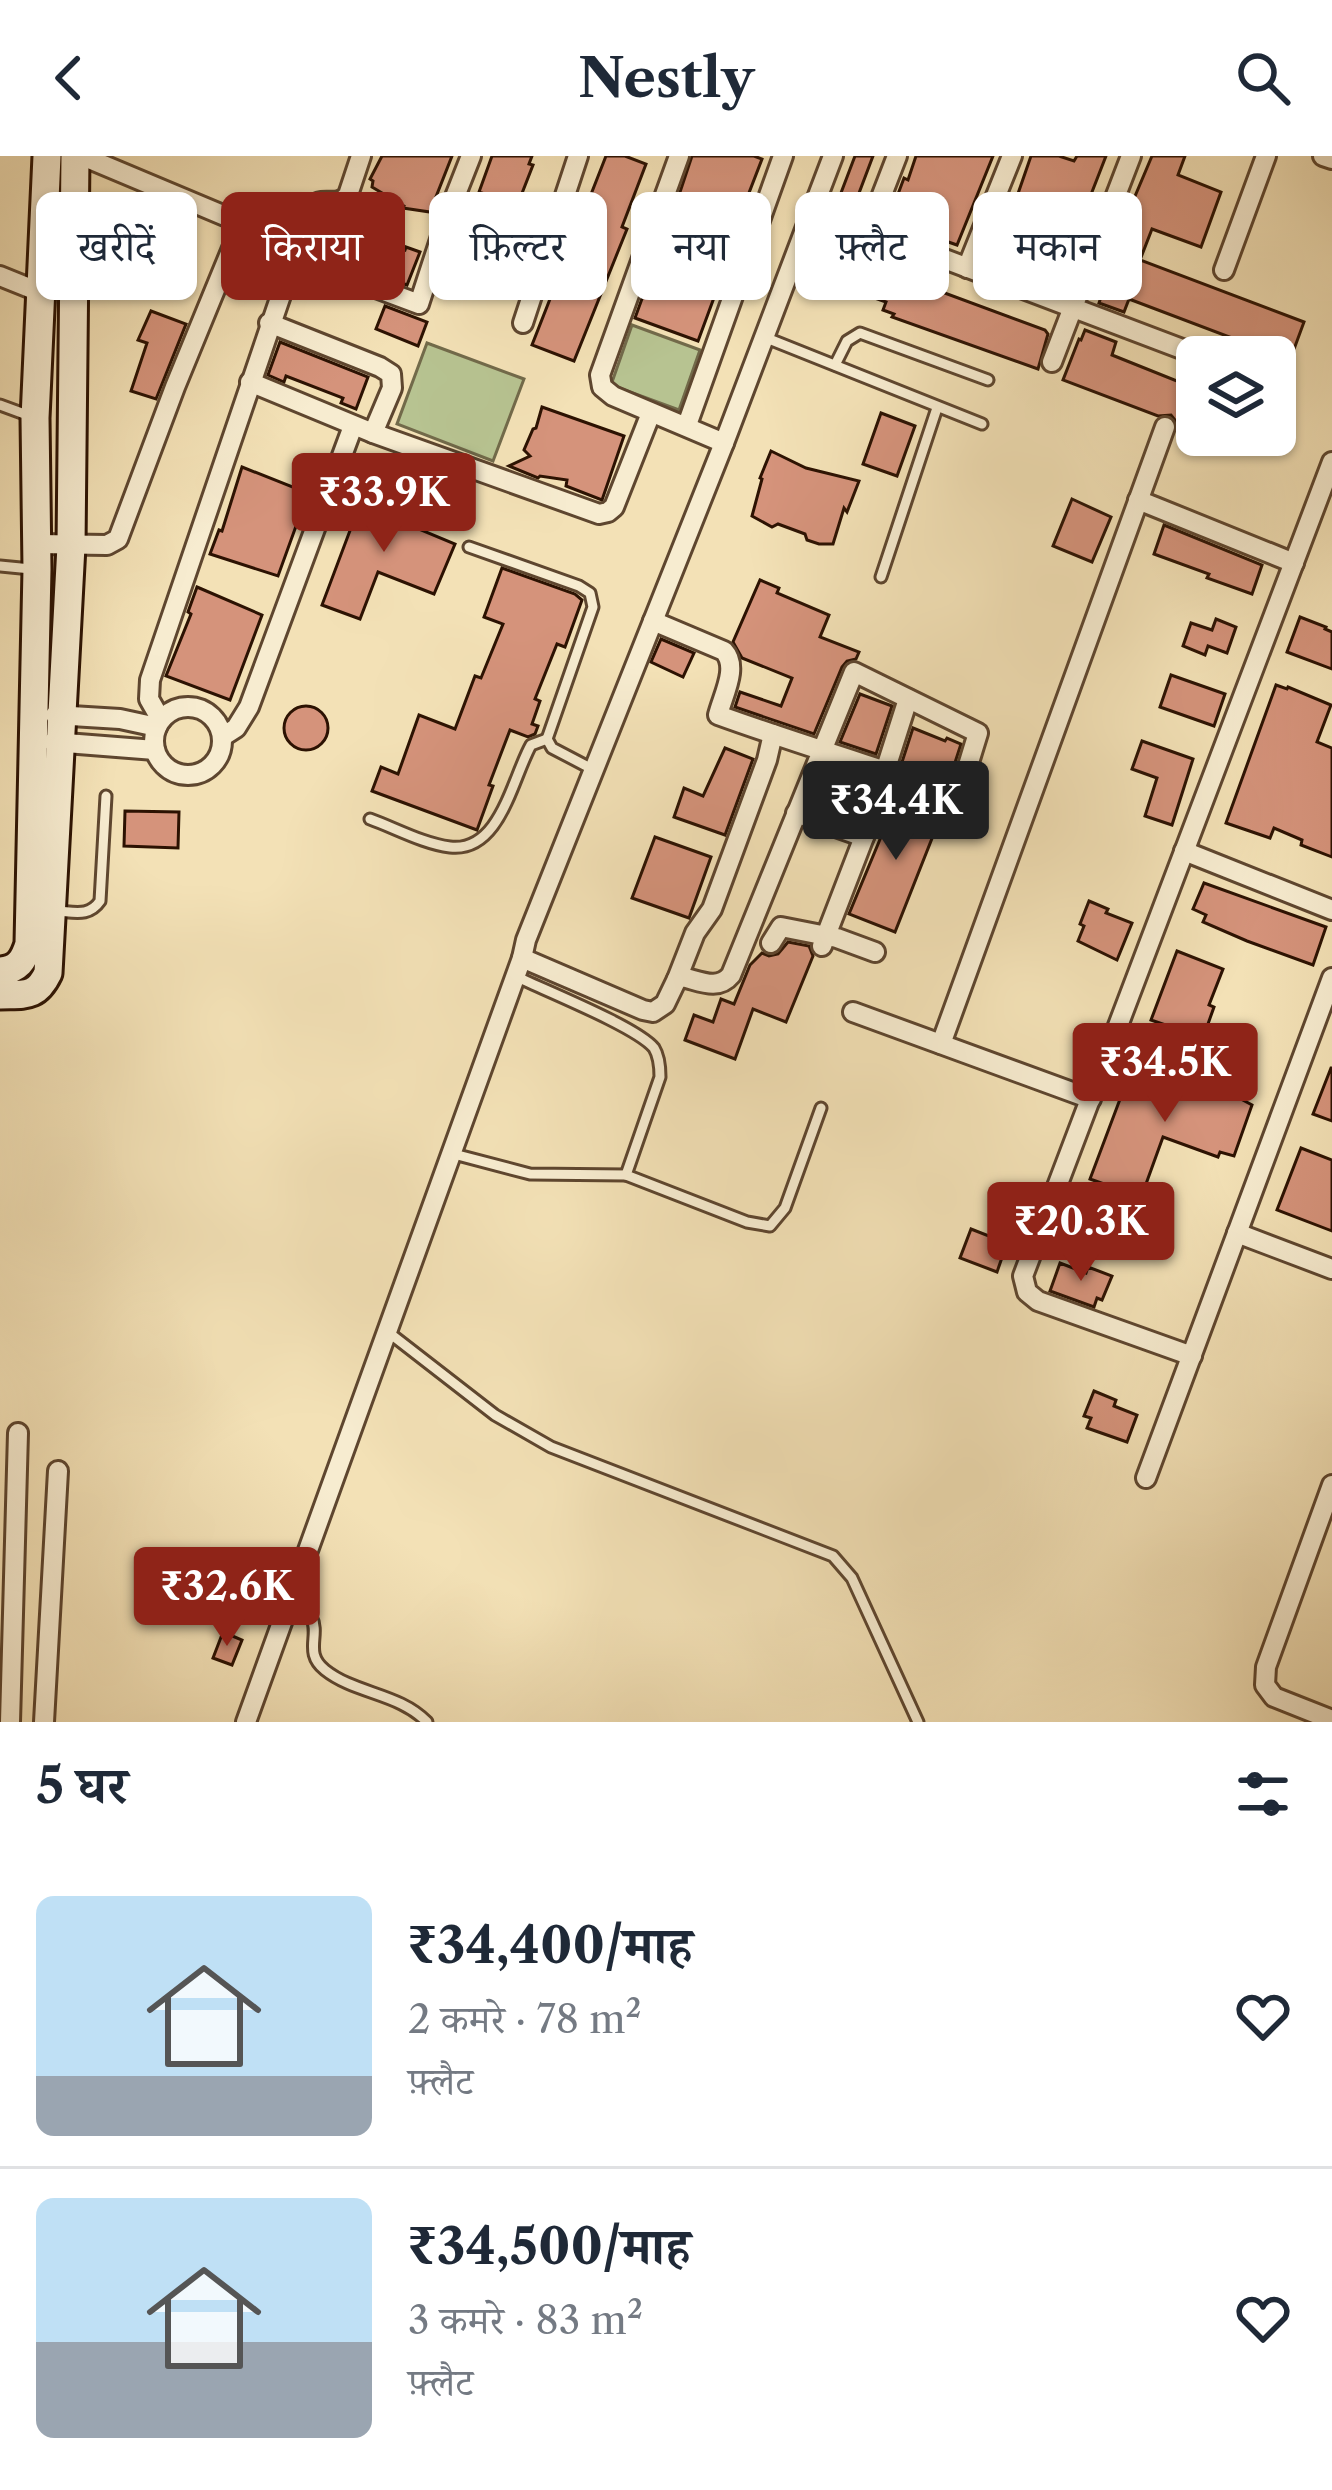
<!DOCTYPE html>
<html lang="hi">
<head>
<meta charset="utf-8">
<style>
	:root { --surface:#fff; --page:#f6f6f7; --text:#1f2937; --muted:#747a83; --line:#e0e1e3; --accent:#8f2418 }
	body { margin:0; font-family:"Libre Caslon Text","Noto Serif Devanagari",serif; background:var(--page); color:var(--text); height:100vh; display:flex; flex-direction:column; font-size:45px; white-space:nowrap }
	* { box-sizing:border-box; margin:0 }
	p { font-size:39px; color:var(--muted) }
	.icon { flex:none; width:66px; height:66px; fill:none; stroke:currentColor; stroke-width:2; stroke-linecap:round; stroke-linejoin:round }
	.map { position:relative; height:1566px; overflow:hidden }
	.details { display:flex; flex-direction:column; background:var(--surface); flex:1 }
	.details>* { flex:none }
	.guide { position:absolute; left:36px; top:36px; width:1260px; height:108px; display:flex; gap:24px }
	.fabs { position:absolute; left:1176px; top:180px; display:grid; gap:24px }
	.fabs a { display:grid; place-items:center; width:120px; height:120px; border-radius:18px; background:var(--surface); box-shadow:0 3px 9px #0004; font-size:60px }
	.price { position:absolute; translate:-50% -102px; padding:0 27px; border-radius:12px; background:var(--accent); color:#fff; font-size:39px; line-height:78px; filter:drop-shadow(0 3px 6px #0008) }
	.price::after { content:''; position:absolute; left:50%; top:72px; width:36px; height:27px; margin-left:-18px; background:inherit; clip-path:polygon(0 0,100% 0,50% 100%) }
	.price.current { background:#222; color:#fff }
	ul { padding:0; list-style:none }
	li { display:flex; align-items:center; gap:36px; height:300px; padding:0 36px }
	li+li { border-top:3px solid var(--line) }
	li span { display:grid; place-items:center; flex:none; width:336px; height:240px; border-radius:18px; color:#555 }
	li>.icon { margin-inline-start:auto }
	span .icon { width:144px; height:144px; fill:#fffc; stroke-width:1 }
	li b { font-size:51px }
	h2 { display:flex; justify-content:space-between; align-items:center; height:144px; padding:0 36px; font-size:51px }
	.chip { padding:0 42px; border-radius:18px; background:var(--surface); box-shadow:0 3px 9px #0004; font-size:42px; line-height:108px }
	.chip.current { background:var(--accent); color:#fff }
	header { display:flex; justify-content:space-between; align-items:center; height:156px; padding:0 36px; background:var(--surface); font-size:54px; font-weight:800 }
	.map>svg:first-child { display:block }
</style>
</head>
<body>
<header><svg class="icon" aria-label="back" viewBox="0 0 24 24"><path d="M15 5l-7 7 7 7"/></svg>Nestly<svg class="icon" aria-label="search" viewBox="0 0 24 24"><circle cx="10" cy="10" r="6"/><path d="M15 15l6 6"/></svg></header>
<div class="map">
<svg width="1332" height="1566" viewBox="0 0 1332 1566">
	<rect width="100%" height="100%" fill="#f3e1b6"/>
	<filter id="stains"><feTurbulence type="fractalNoise" baseFrequency=".00167" numOctaves="4"/><feColorMatrix values="0 0 0 0 .2 0 0 0 0 .09 0 0 0 0 .02 0 0 0 .5 -.17"/></filter>
	<radialGradient id="worn" r=".72"><stop offset=".6" stop-color="#630" stop-opacity="0"/><stop offset="1" stop-color="#630" stop-opacity=".3"/></radialGradient>
	<g fill="#b7c391" stroke="#726a4a" stroke-width="3">
		<path d="M632 169 700 194 679 254 611 229Z"/>
		<path d="M427 187 524 223 493 305 397 268Z"/>
	</g>
	<g fill="#d5937b" stroke="#2c1202" stroke-width="3">
		<path d="M382 0H452L430 56 403 52 404 50 372 31 373 25 370 23Z"/>
		<path d="M492 0H532L529 8 533 9 517 50 479 36Z"/>
		<path d="M606 0H625L646 8 622 71 627 73 574 205 532 189Z"/>
		<path d="M692 0H754L762 3 730 86 671 63Z"/>
		<path d="M855 0H873L822 135 806 129Z"/>
		<path d="M916 0H993L957 89 888 65 904 22 908 24Z"/>
		<path d="M1031 0H1059L1074 5 1077 0H1106L1076 77 1013 52Z"/>
		<path d="M1152 0H1185L1178 19 1221 36 1201 91 1152 73 1140 104 1304 166 1290 204 1129 143 1124 156 1099 147 1101 141 1095 139 1108 104Z"/>
		<path d="M329 61 348 68 347 72 405 94 406 91 420 96 407 129 315 95Z"/>
		<path d="M663 85 729 101 698 185 635 162Z"/>
		<path d="M869 109 1045 174 1048 178 1038 213 892 161 894 158 883 154 886 146 858 136Z"/>
		<path d="M385 150 427 166 418 190 376 173Z"/>
		<path d="M151 155 186 168 156 243 131 235 147 187 138 184Z"/>
		<path d="M1085 174 1116 186 1112 199 1197 233V275L1178 268 1171 259 1158 260 1063 224 1079 183 1081 184Z"/>
		<path d="M280 186 368 221 356 253 341 247 343 242 286 220 284 226 268 219Z"/>
		<path d="M542 251 624 280 602 344 566 330 567 324 540 320 538 322 509 310 530 300 524 294 533 273 536 272Z"/>
		<path d="M881 257 915 270 897 320 863 308Z"/>
		<path d="M1211 279H1261L1254 297Z"/>
		<path d="M771 295 806 312 859 325 847 356 844 352 833 388H819L807 384 805 378 778 368 772 371 752 360 762 323 760 322Z"/>
		<path d="M242 311 308 337 278 420 210 398 219 374 222 375Z"/>
		<path d="M366 332 403 346 397 364 455 388 434 438 378 416 360 463 322 449Z"/>
		<path d="M1072 343 1111 361 1092 406 1053 390Z"/>
		<path d="M1164 369 1262 409 1252 438 1207 422 1209 418 1154 398Z"/>
		<path d="M502 412 575 438 582 444 565 491 557 488 535 543 540 545 532 568 538 570 535 578 528 581 510 574 489 629 493 630 477 674 372 635 381 611 398 618 419 559 455 573 475 520 481 522 503 468 484 461Z"/>
		<path d="M760 424 779 432 777 437 829 459 820 481 859 496 856 503 847 505 842 511 814 578 735 551 740 536 781 550 792 522 742 502 733 486Z"/>
		<path d="M197 431 262 459 230 544 166 520 191 458 188 456Z"/>
		<path d="M1300 461 1326 471 1325 473 1332 476V513L1287 496Z"/>
		<path d="M1216 463 1236 471 1227 497 1208 490 1205 499 1183 490 1191 467 1212 474Z"/>
		<path d="M661 483 694 497 683 521 651 506Z"/>
		<path d="M1171 519 1225 538 1214 570 1160 551Z"/>
		<path d="M1276 529 1287 533 1288 531 1331 549 1317 586 1332 592V701L1301 689 1302 684 1274 672 1270 682 1226 667Z"/>
		<path d="M860 538 892 550 876 598 840 586Z"/>
		<circle cx="306" cy="572" r="22"/>
		<path d="M913 572 945 585 947 582 961 588 950 622 902 606Z"/>
		<path d="M1142 585 1193 603 1172 669 1145 660 1157 622 1132 613Z"/>
		<path d="M725 592 753 603 725 679 674 661 684 632 703 640Z"/>
		<path d="M830 611 868 623 863 639 848 633 838 658 814 649Z"/>
		<path d="M892 638 942 657 895 776 849 758 883 676 880 674Z"/>
		<path d="M125 655 179 656 178 692 124 690Z"/>
		<path d="M655 681 711 701 689 762 632 742Z"/>
		<path d="M1204 727 1326 771 1313 809 1247 785 1203 766 1206 759 1193 753Z"/>
		<path d="M1089 745 1108 753 1106 757 1132 767 1117 804 1078 785 1084 770 1080 768Z"/>
		<path d="M788 786 809 790 813 800 786 866 753 853 735 903 685 884 694 859 713 866 721 843 734 848 750 809 762 797 769 800 778 798Z"/>
		<path d="M1177 795 1223 813 1209 849 1214 851 1203 882 1151 864Z"/>
		<path d="M1137 898 1231 934 1230 937 1252 949 1234 1000 1220 996 1218 1001 1163 981 1138 1050 1113 1041 1114 1038 1102 1034 1104 1028 1090 1023Z"/>
		<path d="M1331 912H1332V965L1313 958Z"/>
		<path d="M1301 992 1332 1004V1075L1277 1054Z"/>
		<path d="M971 1073 1007 1087 997 1116 960 1102Z"/>
		<path d="M1060 1107 1086 1117 1088 1111 1112 1120 1102 1144 1097 1142 1094 1151 1050 1135Z"/>
		<path d="M1094 1235 1116 1244 1114 1250 1137 1259 1127 1286 1087 1272 1091 1262 1084 1260Z"/>
		<path d="M223 1476 242 1484 232 1509 213 1502Z"/>
	</g>
	<g fill="none" stroke-linecap="round" stroke-linejoin="round">
		<g stroke="#5e462f" stroke-width="15">
			<g id="lane">
				<path d="M764 181 982 268"/>
				<path d="M835 209 847 185 860 177 988 224"/>
				<path d="M0 249 30 260"/>
				<path d="M469 391 579 430 590 437 593 451 547 583 552 592 594 614"/>
				<path d="M0 410 31 413"/>
				<path d="M881 421 937 252"/>
				<path d="M370 663C395 672 424 688 450 691 500 697 512 623 531 589L547 583"/>
				<path d="M57 755C75 756 89 761 100 745L106 640"/>
				<path d="M515 820C544 834 637 871 654 892 659 900 660 912 660 921L626 1019 747 1066 770 1070 785 1052 821 952"/>
				<path d="M450 997 530 1018 626 1019"/>
				<path d="M388 1176 495 1259 551 1291 833 1400 852 1422 918 1566"/>
				<path d="M291 1439C297 1445 307 1453 311 1460 321 1480 303 1496 325 1514 355 1538 399 1537 427 1566"/>
			</g>
		</g>
		<g stroke="#5e462f" stroke-width="24">
			<g id="street">
				<path d="M82 0 280 83"/>
				<path d="M679 0 600 219 602 231 613 240 724 287"/>
				<path d="M1323 0 1332 3"/>
				<path d="M868 74 1203 201"/>
				<path d="M293 101 419 148 449 56 471 0"/>
				<path d="M967 112 1012 0"/>
				<path d="M1224 114 1266 0"/>
				<path d="M851 119 897 0"/>
				<path d="M0 120 42 137"/>
				<path d="M269 167 380 211 391 218 392 232 373 277"/>
				<path d="M523 167 578 0"/>
				<path d="M1052 206 1131 0"/>
				<path d="M250 226 373 277 599 358 608 356 614 351 651 257"/>
				<path d="M687 269 783 0"/>
				<path d="M1138 344 1294 407"/>
				<path d="M38 388 107 389 118 383 175 231 242 68"/>
				<circle cx="188" cy="585" r="34"/>
				<path d="M55 559 120 563 157 571"/>
				<path d="M161 564 149 543 150 524 310 54C320 37 336 54 348 39L361 0"/>
				<path d="M222 581 236 572 249 551 353 270"/>
				<path d="M53 586 155 594"/>
				<path d="M796 657 864 681"/>
				<path d="M1184 695 1332 754"/>
				<path d="M771 787 781 771 837 782 875 796"/>
				<path d="M822 790 864 681 908 543"/>
				<path d="M522 802 643 854 653 856 665 848 677 823 682 821C700 825 718 835 731 819L854 516 978 577 959 639C879 612 798 588 718 559 723 539 739 511 724 495L653 465"/>
				<path d="M677 823 695 777 712 753 767 604 773 578"/>
				<path d="M853 856 1091 943"/>
				<path d="M941 888 1165 271"/>
				<path d="M1237 1077 1332 1113"/>
				<path d="M1192 1200 1038 1145 1027 1136 1023 1120 1332 306"/>
				<path d="M1146 1322 1332 822"/>
				<path d="M1332 1329 1266 1511 1265 1529 1274 1541 1332 1564"/>
				<path d="M10 1566 18 1277"/>
				<path d="M44 1566 58 1315"/>
				<path d="M246 1566 522 802 526 784 724 287 833 0"/>
			</g>
		</g>
		<g stroke="#2c1202" stroke-width="33">
			<g id="secondary">
				<path d="M0 815C18 814 24 804 29 788L37 413 35 262 47 0"/>
				<path d="M0 839C25 838 36 842 48 817L71 390 75 0"/>
			</g>
		</g>
		<use href="#lane" stroke="#f7ecd0" stroke-width="9"/>
		<use href="#street" stroke="#f7ecd0" stroke-width="18"/>
		<use href="#secondary" stroke="#f7ecd0" stroke-width="27"/>
	</g>
	<rect width="100%" height="100%" filter="url(#stains)"/>
	<rect width="100%" height="100%" fill="url(#worn)"/>
</svg>
<div class="fabs">
<a><svg class="icon" aria-label="layers" viewBox="0 0 24 24"><path d="M12 4l9 5-9 5-9-5zM3 14l9 5 9-5"/></svg></a>
</div>
<b class="price" style="left:384px;top:399px">₹33.9K</b>
<b class="price current" style="left:896px;top:707px">₹34.4K</b>
<b class="price" style="left:1165px;top:969px">₹34.5K</b>
<b class="price" style="left:1081px;top:1128px">₹20.3K</b>
<b class="price" style="left:227px;top:1493px">₹32.6K</b>
<div class="guide">
<a class="chip">खरीदें</a>
<a class="chip current">किराया</a>
<a class="chip">फ़िल्टर</a>
<a class="chip">नया</a>
<a class="chip">फ़्लैट</a>
<a class="chip">मकान</a>
</div>
</div>
<section class="details">
<h2>5 घर<svg class="icon" aria-label="filters" viewBox="0 0 24 24"><path d="M4 7h16M4 17h16"/><circle cx="9" cy="7" r="2"/><circle cx="15" cy="17" r="2"/></svg></h2>
<ul>
<li><span style="background:linear-gradient(#bfe0f5 75%,#9aa5b1 0)"><svg class="icon" aria-label="home" viewBox="0 0 24 24"><path d="M3 11l9-7 9 7M6 9v11h12V9"/></svg></span><div><b>₹34,400/माह</b><p>2 कमरे · 78 m²</p><p>फ़्लैट</p></div><svg class="icon" aria-label="heart" viewBox="0 0 24 24"><path d="M12 20l-8-8c-3-5 5-10 8-4 3-6 11-1 8 4z"/></svg></li>
<li><span style="background:linear-gradient(#bfe0f5 60%,#9aa5b1 0)"><svg class="icon" aria-label="home" viewBox="0 0 24 24"><path d="M3 11l9-7 9 7M6 9v11h12V9"/></svg></span><div><b>₹34,500/माह</b><p>3 कमरे · 83 m²</p><p>फ़्लैट</p></div><svg class="icon" aria-label="heart" viewBox="0 0 24 24"><path d="M12 20l-8-8c-3-5 5-10 8-4 3-6 11-1 8 4z"/></svg></li>
</ul>
</section>
</body>
</html>
